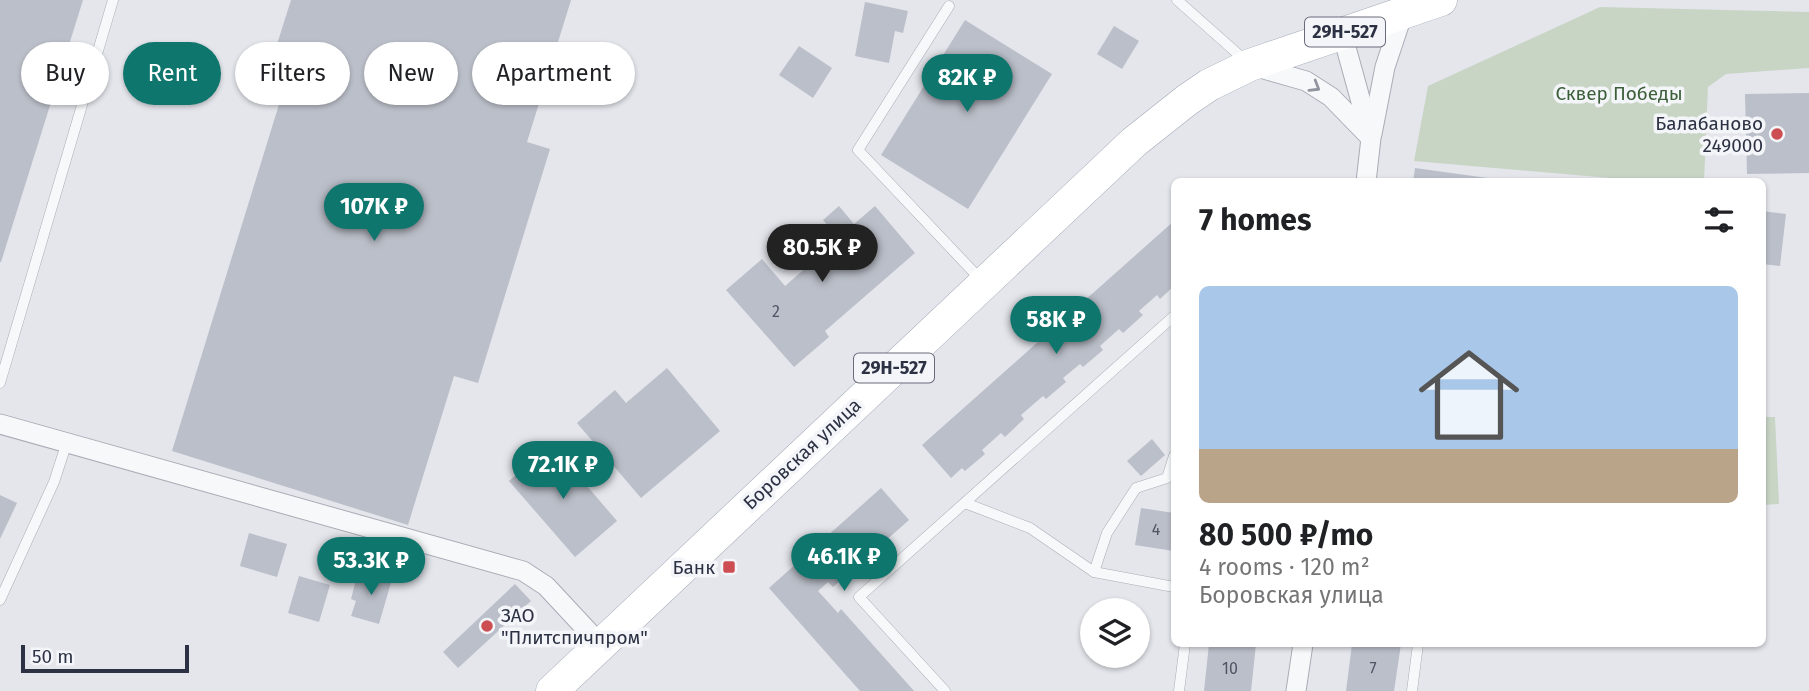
<!DOCTYPE html>
<html lang="en">
<head>
<meta charset="utf-8">
<style>
	:root { --surface:#fff; --page:#f6f6f6; --text:#202124; --muted:#757577; --line:#e0e0e0; --accent:#0f766e }
	body { margin:0; font-family:"Fira Sans",sans-serif; background:var(--page); color:var(--text); height:100vh; display:flex; flex-direction:column; font-size:26px; white-space:nowrap }
	* { box-sizing:border-box; margin:0 }
	p { font-size:23px; color:var(--muted) }
	.icon { flex:none; width:38px; height:38px; fill:none; stroke:currentColor; stroke-width:2; stroke-linecap:round; stroke-linejoin:round }
	.map { position:relative; flex:1; overflow:hidden }
	.panel { position:absolute; left:1171px; top:178px; width:595px; height:469px; display:flex; flex-direction:column; background:var(--surface); border-radius:10px; box-shadow:0 2px 5px #0004 }
	.panel>* { flex:none }
	.banner { position:absolute; left:21px; top:42px; width:665px; height:63px; display:flex; gap:14px }
	.fabs { position:absolute; left:1080px; top:598px; display:grid; gap:14px }
	.fabs a { display:grid; place-items:center; width:70px; height:70px; border-radius:50%; background:var(--surface); box-shadow:0 2px 5px #0004; font-size:35px }
	.scale { position:absolute; left:21px; bottom:18px; width:168px; box-sizing:border-box; padding-left:7px; border:4px solid #2c3244; border-top:0; font-size:19px; line-height:24px; white-space:nowrap; color:#2c3244; -webkit-text-stroke:5px #f4f5f9; paint-order:stroke }
	.price { position:absolute; translate:-50% -60px; padding:0 16px; border-radius:24px; background:var(--accent); color:#fff; font-size:23px; line-height:46px; filter:drop-shadow(0 2px 4px #0008) }
	.price::after { content:''; position:absolute; left:50%; top:42px; width:21px; height:16px; margin-left:-10px; background:inherit; clip-path:polygon(0 0,100% 0,50% 100%) }
	.price.active { background:#222; color:#fff }
	ul { padding:0; list-style:none }
	li { display:grid; align-content:center; gap:14px; height:371px; padding:0 28px }
	li+li { border-top:2px solid var(--line) }
	li span { display:grid; place-items:center; height:217px; border-radius:10px; color:#555 }
	li>.icon { margin-inline-start:auto }
	span .icon { width:126px; height:126px; fill:#fffc; stroke-width:1 }
	li b { font-size:30px }
	h2 { display:flex; justify-content:space-between; align-items:center; height:84px; padding:0 28px; font-size:30px }
	.tag { padding:0 24px; border-radius:32px; background:var(--surface); box-shadow:0 2px 5px #0004; font-size:24px; line-height:63px }
	.tag.active { background:var(--accent); color:#fff }
	.map>svg:first-child { display:block }
</style>
</head>
<body>
<div class="map">
<svg width="1809" height="691" viewBox="0 0 1809 691">
	<rect width="100%" height="100%" fill="#e4e6ec"/>
	<g fill="#c8d5c5">
		<path d="M1600 7 1809 12V68L1726 74 1708 87 1704 182H1656L1414 161 1428 86Z"/>
		<path d="M1762 417H1775L1779 504 1762 505Z"/>
	</g>
	<g fill="#bbbfc9">
		<path d="M0 0H83L1 262H0Z"/>
		<path d="M291 0H571L527 142 550 149 478 383 454 376 408 525 172 451 285 85 266 79Z"/>
		<path d="M865 2 908 11 903 33 895 31 889 63 855 56Z"/>
		<path d="M965 20 1052 74 968 209 881 155Z"/>
		<path d="M1114 26 1139 41 1122 69 1097 54Z"/>
		<path d="M799 46 832 68 813 98 779 75Z"/>
		<path d="M1809 93V173L1747 174 1745 94Z"/>
		<path d="M1415 168 1502 180V182H1413Z"/>
		<path d="M839 206 854 224 875 206 915 253 825 331 829 337 794 367 726 290 762 259 785 286 839 239 823 220Z"/>
		<path d="M1762 211 1786 214 1780 266 1762 264Z"/>
		<path d="M1174 221V286L1160 299 1157 295 1139 311 1143 315 1123 333 1119 329 1100 346 1103 350 1083 367 1080 364 1063 378 1066 382 1046 399 1043 396 1021 415 1024 419 1005 437 1001 433 982 450 985 454 965 471 962 468 951 478 922 445Z"/>
		<path d="M667 368 720 431 641 498 577 423 615 390 626 403Z"/>
		<path d="M1152 439 1165 455 1141 476 1127 461Z"/>
		<path d="M551 444 617 521 575 557 509 481Z"/>
		<path d="M881 488 909 520 833 587 828 582 818 591 838 613 841 609 914 691H860L769 588Z"/>
		<path d="M0 495 17 503 0 539Z"/>
		<path d="M1141 508 1174 513V551L1135 545Z"/>
		<path d="M249 533 287 544 277 577 240 566Z"/>
		<path d="M365 571 392 579 379 624 351 616 356 601 351 599 356 580 362 581Z"/>
		<path d="M299 576 330 585 319 622 288 613Z"/>
		<path d="M515 584 531 601 458 668 443 652Z"/>
		<path d="M1209 644H1256L1251 691H1204Z"/>
		<path d="M1352 644H1401L1394 691H1346Z"/>
	</g>
	<g fill="none" stroke-linecap="round" stroke-linejoin="round">
		<g stroke="#a9acb6" stroke-width="11">
			<g id="service">
				<path d="M1177 0 1247 62"/>
				<path d="M949 6 858 150 982 281"/>
				<path d="M0 383 113 0"/>
				<path d="M965 503 1030 528 1094 572 1174 587"/>
				<path d="M1094 572 1107 533 1136 488 1167 478 1174 456"/>
				<path d="M0 600 54 482 67 442"/>
				<path d="M945 691 859 597 1174 316"/>
				<path d="M1179 691 1185 644"/>
				<path d="M1412 691 1418 644"/>
			</g>
		</g>
		<g stroke="#a9acb6" stroke-width="21">
			<g id="minor">
				<path d="M1342 33 1371 138 1366 182"/>
				<path d="M1253 66 1306 81 1331 97 1368 135"/>
				<path d="M1372 134 1385 67 1403 13"/>
				<path d="M0 424 523 571 546 586 600 644"/>
				<path d="M1296 691 1303 644"/>
			</g>
		</g>
		<g stroke="#a4a9b7" stroke-width="33">
			<path id="primary" d="M552 691 1134 142 1187 100 1209 85 1250 65 1441 0"/>
		</g>
		<use href="#service" stroke="#f7f8fa" stroke-width="10"/>
		<use href="#minor" stroke="#f7f8fa" stroke-width="19"/>
		<use href="#primary" stroke="#fff" stroke-width="32"/>
	</g>
	<defs><path id="oneway-chevron" d="M-2-3.5L2.5 0L-2 3.5" fill="none" stroke-width="1.6" stroke-linecap="round" stroke-linejoin="round" transform="scale(1.75)"/></defs>
	<use stroke="#92959f" href="#oneway-chevron" transform="translate(1315 87) rotate(31)"/>
	<g fill="#cc4e52" stroke="#f4f5f9" stroke-width="2.5">
		<circle cx="1777" cy="134" r="7"/>
		<rect x="722" y="560" width="14" height="14" rx="3.5"/>
		<circle cx="487" cy="626" r="7"/>
	</g>
	<g text-anchor="middle" dominant-baseline="central" stroke-width="7" stroke-linejoin="round" paint-order="stroke">
		<g font-size="16" fill="#505565">
			<text x="776" y="311">2</text>
			<text x="1156" y="529">4</text>
			<text x="1230" y="668">10</text>
			<text x="1373" y="668">7</text>
		</g>
		<g fill="#f4f5f9" stroke="#686c7a" stroke-width="2">
			<rect x="1305" y="17.5" width="80" height="29" rx="5"/>
			<rect x="854" y="353.5" width="80" height="29" rx="5"/>
		</g>
		<g font-size="18" font-weight="bold" fill="#2c3244">
			<text x="1345" y="32">29Н-527</text>
			<text x="894" y="368">29Н-527</text>
		</g>
		<g font-size="19" fill="#3c5f39" stroke="#f4f5f9">
			<text x="1619" y="93">Сквер Победы</text>
		</g>
		<g font-size="19" fill="#2c3244" stroke="#f4f5f9" text-anchor="end">
			<text x="1763" y="123">Балабаново<tspan x="1763" dy="22">249000</tspan></text>
			<text x="715" y="567">Банк</text>
			<text x="501" y="615" text-anchor="start">ЗАО<tspan x="501" dy="22">"Плитспичпром"</tspan></text>
		</g>
		<g font-size="19" fill="#2c3244" stroke="#f4f5f9">
			<text transform="translate(802 454) rotate(-43)">Боровская улица</text>
		</g>
	</g>
</svg>
<div class="fabs">
<a><svg class="icon" aria-label="layers" viewBox="0 0 24 24"><path d="M12 4l9 5-9 5-9-5zM3 14l9 5 9-5"/></svg></a>
</div>
<div class="scale">50 m</div>
<b class="price" style="left:967px;top:114px">82K ₽</b>
<b class="price" style="left:374px;top:243px">107K ₽</b>
<b class="price active" style="left:822px;top:284px">80.5K ₽</b>
<b class="price" style="left:1056px;top:356px">58K ₽</b>
<b class="price" style="left:563px;top:501px">72.1K ₽</b>
<b class="price" style="left:844px;top:593px">46.1K ₽</b>
<b class="price" style="left:371px;top:597px">53.3K ₽</b>
<div class="banner">
<a class="tag">Buy</a>
<a class="tag active">Rent</a>
<a class="tag">Filters</a>
<a class="tag">New</a>
<a class="tag">Apartment</a>
</div>
<section class="panel">
<h2>7 homes<svg class="icon" aria-label="filters" viewBox="0 0 24 24"><path d="M4 7h16M4 17h16"/><circle cx="9" cy="7" r="2"/><circle cx="15" cy="17" r="2"/></svg></h2>
<ul>
<li><span style="background:linear-gradient(#a9c7e8 75%,#b9a48a 0)"><svg class="icon" aria-label="home" viewBox="0 0 24 24"><path d="M3 11l9-7 9 7M6 9v11h12V9"/></svg></span><div><b>80 500 ₽/mo</b><p>4 rooms · 120 m²</p><p>Боровская улица</p></div></li>
</ul>
</section>
</div>
</body>
</html>
